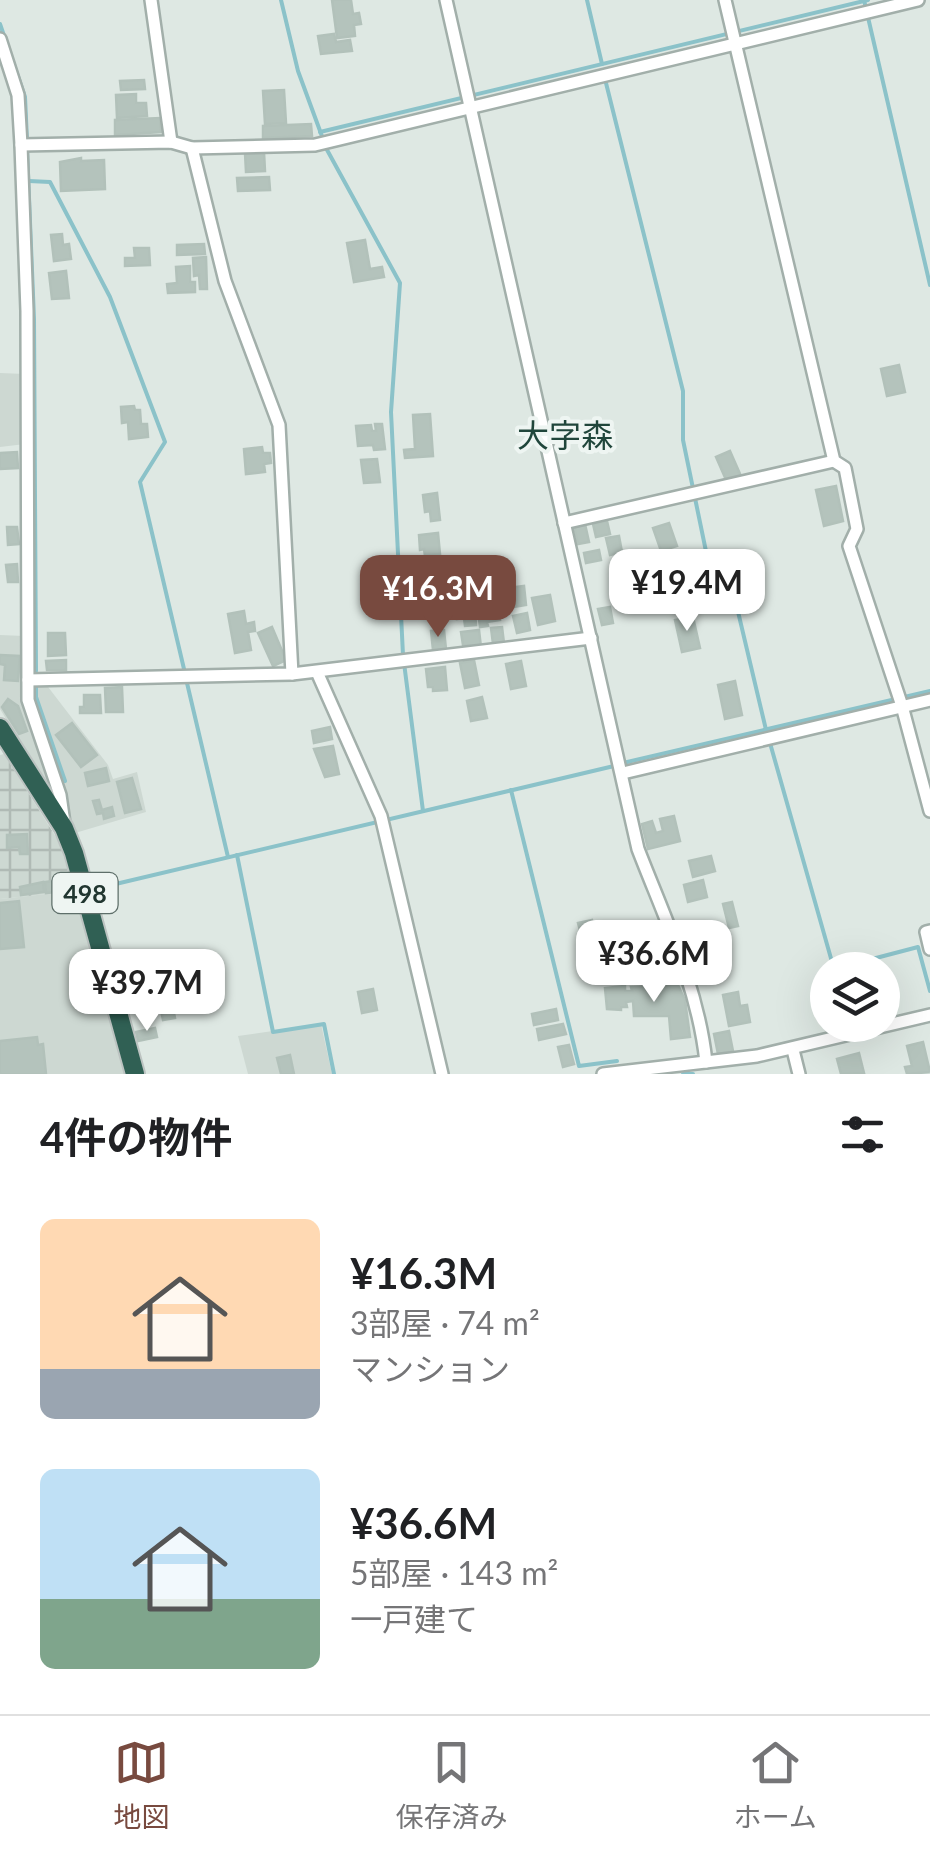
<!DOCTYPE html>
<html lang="ja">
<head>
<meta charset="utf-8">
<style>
	:root { --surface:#fff; --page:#f6f6f6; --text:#202124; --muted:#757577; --line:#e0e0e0; --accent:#784a3f }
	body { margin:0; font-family:Lato,"Noto Sans JP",sans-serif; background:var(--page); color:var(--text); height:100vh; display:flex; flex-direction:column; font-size:38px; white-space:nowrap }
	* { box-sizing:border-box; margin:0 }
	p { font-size:32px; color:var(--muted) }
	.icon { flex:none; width:55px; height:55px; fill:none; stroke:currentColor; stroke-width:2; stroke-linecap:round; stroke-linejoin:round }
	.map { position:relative; height:1074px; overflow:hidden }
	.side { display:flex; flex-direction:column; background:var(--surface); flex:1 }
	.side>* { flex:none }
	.tools { position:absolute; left:810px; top:952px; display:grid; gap:20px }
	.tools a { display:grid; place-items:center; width:90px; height:90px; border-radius:50%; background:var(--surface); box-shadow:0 10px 40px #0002; font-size:50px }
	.price { position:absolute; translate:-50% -85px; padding:0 22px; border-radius:20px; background:#fff; color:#222; font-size:32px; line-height:65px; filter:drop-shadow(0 2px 5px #0008) }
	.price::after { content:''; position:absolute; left:50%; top:60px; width:30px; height:22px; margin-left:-15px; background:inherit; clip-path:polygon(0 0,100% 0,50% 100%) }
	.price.current { background:var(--accent); color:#fff }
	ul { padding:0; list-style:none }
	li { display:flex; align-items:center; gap:30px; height:250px; padding:0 40px }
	li span { display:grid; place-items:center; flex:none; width:280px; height:200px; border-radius:15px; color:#555 }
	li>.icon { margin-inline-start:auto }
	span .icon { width:120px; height:120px; fill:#fffc; stroke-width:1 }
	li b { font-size:42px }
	h2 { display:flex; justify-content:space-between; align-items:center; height:120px; padding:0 40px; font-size:42px }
	.tabs { display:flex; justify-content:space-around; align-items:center; height:140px; border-top:2px solid var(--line); background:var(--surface); font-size:28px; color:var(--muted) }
	.tabs a { display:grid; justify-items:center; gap:5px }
	.tabs .current { color:var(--accent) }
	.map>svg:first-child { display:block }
</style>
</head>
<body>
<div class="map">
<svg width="930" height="1074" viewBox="0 0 930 1074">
	<defs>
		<pattern id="industrial-grid" width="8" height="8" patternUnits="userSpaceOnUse" patternTransform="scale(2.5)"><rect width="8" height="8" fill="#cdd8d2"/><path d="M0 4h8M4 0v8" fill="none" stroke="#b0bab5"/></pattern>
	</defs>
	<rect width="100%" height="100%" fill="#dee8e3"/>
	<g fill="#cdd8d2">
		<path d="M0 373 25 374V444L0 447Z"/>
		<path d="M0 635 24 636 26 683H45L108 765 113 779 137 772 146 812 75 833 0 709Z"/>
		<path d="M74 891 128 1074H0V899Z"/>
		<path d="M321 1024 332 1074H248L238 1036Z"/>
	</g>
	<path fill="url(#industrial-grid)" d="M4 754 59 842 74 891 0 899V755Z"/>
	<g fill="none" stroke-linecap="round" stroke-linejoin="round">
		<g stroke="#8bc2c9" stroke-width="4">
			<path d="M281 0 298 71 323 139"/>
			<path d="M587 0 602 64"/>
			<path d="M864 0 930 285"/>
			<path d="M0 24 25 97 27 140"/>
			<path d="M606 83 683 391V440L708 561 735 599 767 734"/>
			<path d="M320 132 868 0"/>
			<path d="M326 148 400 283 391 412 403 655 423 811"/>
			<path d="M27 149 34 319 36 671"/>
			<path d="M29 181 50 182 110 297 165 442 140 482 184 669"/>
			<path d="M187 683 228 857"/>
			<path d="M36 686V697L65 781"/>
			<path d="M770 743 834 969 918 947 930 991"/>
			<path d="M623 763 930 691"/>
			<path d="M511 790 579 1066 617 1061"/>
			<path d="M237 855 273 1032 324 1024 334 1074"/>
			<path d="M103 887 614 766"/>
			<path d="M683 1074H693"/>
		</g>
	</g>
	<g fill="#b4c3bc" stroke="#b2c1ba" stroke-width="2.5">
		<path d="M332 0H351L353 14 359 13 361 24 354 25 355 36 337 38Z"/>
		<path d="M334 34 336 42 350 40 352 51 321 54 318 36Z"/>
		<path d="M144 80 145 89 121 90 120 81Z"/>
		<path d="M284 90 286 123 265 124 263 91Z"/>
		<path d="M136 94V103H146L147 116 117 118 116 95Z"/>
		<path d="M160 118 161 132 115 135V120Z"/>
		<path d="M311 124 312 136 263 138V126Z"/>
		<path d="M264 152 265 171 246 172 245 153Z"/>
		<path d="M81 158V161L104 160 105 189 61 191 60 162Z"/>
		<path d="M269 177 270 190 238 191 237 178Z"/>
		<path d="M62 234 63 245 69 244 71 259 54 261 51 235Z"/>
		<path d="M365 240 370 269 382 267 384 277 354 282 347 243Z"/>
		<path d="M204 244 205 254 177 255V245Z"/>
		<path d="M134 248H149L150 265 125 266V258H135Z"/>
		<path d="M206 257 207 289H200L199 275 194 276 193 258Z"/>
		<path d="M190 266V282H195V292L168 293 167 284 177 283 176 267Z"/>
		<path d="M66 271 69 298 52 299 49 273Z"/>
		<path d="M899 365 905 392 887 396 881 369Z"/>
		<path d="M134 406 135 410H140L141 424H147L148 437 129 439 128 422 122 423 121 407Z"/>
		<path d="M430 414 433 456 405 458 404 450 415 449 413 415Z"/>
		<path d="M375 424H382L385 449 374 450 373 445 358 446 356 426 371 425 372 431H376Z"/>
		<path d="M262 447 263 453H270L271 463 264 464 265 472 246 474 244 449Z"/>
		<path d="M730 451 741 476 727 482 716 457Z"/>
		<path d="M17 452 18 468 0 469V453Z"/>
		<path d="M377 459 380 482 364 483 361 460Z"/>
		<path d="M836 486 843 521 824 526 816 490Z"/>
		<path d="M437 493 440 520 431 521 430 511 425 512 423 495Z"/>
		<path d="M607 521 610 534 596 537 593 524Z"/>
		<path d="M669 523 677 546 661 551 653 528Z"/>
		<path d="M585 524 589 542 578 544 574 526Z"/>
		<path d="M7 527H17L19 544 8 545Z"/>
		<path d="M438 533 440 554 425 556 424 549 420 550 419 535Z"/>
		<path d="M619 536 622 552 610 555 606 538Z"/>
		<path d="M599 550 601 560 586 563 584 553Z"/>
		<path d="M440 557 443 580 424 582 422 559Z"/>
		<path d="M17 564 18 582H8L6 565Z"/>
		<path d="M524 586 526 605 513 607 508 588Z"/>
		<path d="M492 589 494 602 476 604 475 591Z"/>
		<path d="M471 595 472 606 454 608 453 596Z"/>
		<path d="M550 595 555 621 538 625 532 598Z"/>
		<path d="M437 597 440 616 429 617 427 598Z"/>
		<path d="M610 607 613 623 602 625 598 609Z"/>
		<path d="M498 609 500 620 487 622 488 626 480 627 478 611Z"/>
		<path d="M244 611 246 624 254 622 255 631 248 632 251 650 235 653 228 614Z"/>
		<path d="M475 611 476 625 465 626 464 618 457 619V613Z"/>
		<path d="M527 613 530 630 517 633 513 616Z"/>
		<path d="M693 617 700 648 682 652 675 620Z"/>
		<path d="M272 627 286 660 273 666 258 633Z"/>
		<path d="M502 627 504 643 493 644 491 628Z"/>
		<path d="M444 630 446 649 433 650 431 631Z"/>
		<path d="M479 630 481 647 463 645 461 632Z"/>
		<path d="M48 633H65L66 655 48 656Z"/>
		<path d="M0 655 20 656 18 681 4 680 5 665 0 664Z"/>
		<path d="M66 660V670H47L46 661Z"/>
		<path d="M474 660 479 685 465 688 460 663Z"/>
		<path d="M521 661 526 686 511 689 506 664Z"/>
		<path d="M445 667 447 690 433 691V687H428L426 669Z"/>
		<path d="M735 681 742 715 725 719 718 685Z"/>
		<path d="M122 687 123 712H106L105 688Z"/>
		<path d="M84 695H100L101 713H80V707H84Z"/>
		<path d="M482 697 487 718 471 721 467 701Z"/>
		<path d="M8 699 18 706 27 731 19 734 2 707Z"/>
		<path d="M72 723 97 755 81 767 56 735Z"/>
		<path d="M330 727 332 739 314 743 312 731Z"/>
		<path d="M333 746 339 774 325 777 314 749Z"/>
		<path d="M106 768 109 781 88 786 85 773Z"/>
		<path d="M132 778 141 809 125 813 117 782Z"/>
		<path d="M99 800 102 810 112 807 114 816 104 819 103 813 97 814 93 801Z"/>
		<path d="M674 816 680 841 648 849 642 824 652 821 656 833 663 831 660 819Z"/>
		<path d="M27 834 28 854H20L19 847 7 848V835Z"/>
		<path d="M711 856 715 871 693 877 689 861Z"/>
		<path d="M61 880 62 891 46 893 45 882Z"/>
		<path d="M703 880 707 897 688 902 684 885Z"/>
		<path d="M43 882 44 892 21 895 20 887Z"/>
		<path d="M19 901 24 947 0 949V903Z"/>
		<path d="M732 902 738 926 729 928 723 904Z"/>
		<path d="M592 920 594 927 599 926 602 935 605 934 609 948 586 954 578 923Z"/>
		<path d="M653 928 655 948 643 949 641 929Z"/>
		<path d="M634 930 636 955 622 956 620 931Z"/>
		<path d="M678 985 685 1000 690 1037 671 1039 669 1016H634L633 1001 626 1002 627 1007H621V1010L607 1009 605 988 625 986V991H632L631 987Z"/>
		<path d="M373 989 377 1010 362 1013 358 992Z"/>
		<path d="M738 992 740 1006 747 1005 750 1022 729 1026 723 995Z"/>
		<path d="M828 993V1017L821 1018 815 997Z"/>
		<path d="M171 998 175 1018 163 1020 159 1001Z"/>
		<path d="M556 1009 558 1020 534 1025 532 1014Z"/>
		<path d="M563 1024 566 1034 539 1040 537 1029Z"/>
		<path d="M155 1028 157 1037 138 1041 136 1032Z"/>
		<path d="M729 1031 733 1051 718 1054 714 1034Z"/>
		<path d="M37 1037 38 1045 43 1044 46 1074H0V1041Z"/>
		<path d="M923 1042 930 1072 907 1074 905 1067 912 1066 907 1046Z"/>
		<path d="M569 1045 574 1064 563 1067 558 1047Z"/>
		<path d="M859 1053 864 1073 841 1074 837 1059Z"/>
		<path d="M290 1055 294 1074H281L277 1058Z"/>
	</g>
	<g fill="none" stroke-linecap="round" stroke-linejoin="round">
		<g stroke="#a2afaa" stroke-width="16">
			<g id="minor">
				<path d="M151 0 171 142"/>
				<path d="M446 0 638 849C665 919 698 987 706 1062"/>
				<path d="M725 0 834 461 845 468 857 529 849 546 902 706 930 811"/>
				<path d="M0 39 18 95 21 145 27 311 28 700 60 795 64 823"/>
				<path d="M21 145 171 142 192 148 315 145 918 0"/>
				<path d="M192 148 225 281 279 425 292 674"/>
				<path d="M564 523 834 461"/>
				<path d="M317 672 381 816 442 1074"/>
				<path d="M28 680 292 674 591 638"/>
				<path d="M623 773 930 700"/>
				<path d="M930 931 926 932 930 949"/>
				<path d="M793 1050 799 1074"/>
				<path d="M603 1074 757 1056 930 1015"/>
			</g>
		</g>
		<g stroke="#bcc3c1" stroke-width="22">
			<path id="highway" d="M0 728 64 828 74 853 135 1074"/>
		</g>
		<use href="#minor" stroke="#fff" stroke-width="11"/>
		<use href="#highway" stroke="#306054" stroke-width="18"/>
	</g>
	<g text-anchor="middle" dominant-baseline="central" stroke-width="8" stroke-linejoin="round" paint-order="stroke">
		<rect fill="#eef5f2" stroke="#5e6f6a" stroke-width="2.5" x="52.5" y="873" width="65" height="40" rx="8"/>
		<g font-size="25" font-weight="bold" fill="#213630">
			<text x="85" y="893">498</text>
		</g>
		<g font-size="32" fill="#20463b" stroke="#eef5f2">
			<text x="565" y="434">大字森</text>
		</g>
	</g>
</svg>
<div class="tools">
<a><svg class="icon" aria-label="layers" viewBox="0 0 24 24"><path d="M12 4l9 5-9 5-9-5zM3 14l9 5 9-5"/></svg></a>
</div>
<b class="price" style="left:687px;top:634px">¥19.4M</b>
<b class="price current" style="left:438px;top:640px">¥16.3M</b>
<b class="price" style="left:654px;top:1005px">¥36.6M</b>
<b class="price" style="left:147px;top:1034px">¥39.7M</b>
</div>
<section class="side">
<h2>4件の物件<svg class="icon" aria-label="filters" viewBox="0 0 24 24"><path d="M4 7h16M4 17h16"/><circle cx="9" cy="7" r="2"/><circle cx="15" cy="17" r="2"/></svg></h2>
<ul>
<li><span style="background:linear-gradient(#ffd9b3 75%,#9aa5b1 0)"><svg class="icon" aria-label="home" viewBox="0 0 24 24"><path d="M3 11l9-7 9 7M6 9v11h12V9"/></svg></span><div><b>¥16.3M</b><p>3部屋 · 74 m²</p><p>マンション</p></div></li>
<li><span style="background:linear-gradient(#bfe0f5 65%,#7fa58c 0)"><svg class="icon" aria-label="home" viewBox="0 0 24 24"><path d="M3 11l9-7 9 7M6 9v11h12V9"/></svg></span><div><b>¥36.6M</b><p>5部屋 · 143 m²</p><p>一戸建て</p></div></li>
</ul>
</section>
<nav class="tabs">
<a class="current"><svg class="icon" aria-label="map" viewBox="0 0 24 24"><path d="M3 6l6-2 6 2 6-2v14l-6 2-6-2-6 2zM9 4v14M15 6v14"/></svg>地図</a>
<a><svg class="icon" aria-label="saved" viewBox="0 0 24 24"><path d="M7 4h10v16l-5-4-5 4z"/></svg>保存済み</a>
<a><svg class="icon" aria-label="home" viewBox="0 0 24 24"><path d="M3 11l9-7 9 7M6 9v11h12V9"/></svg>ホーム</a>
</nav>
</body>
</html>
